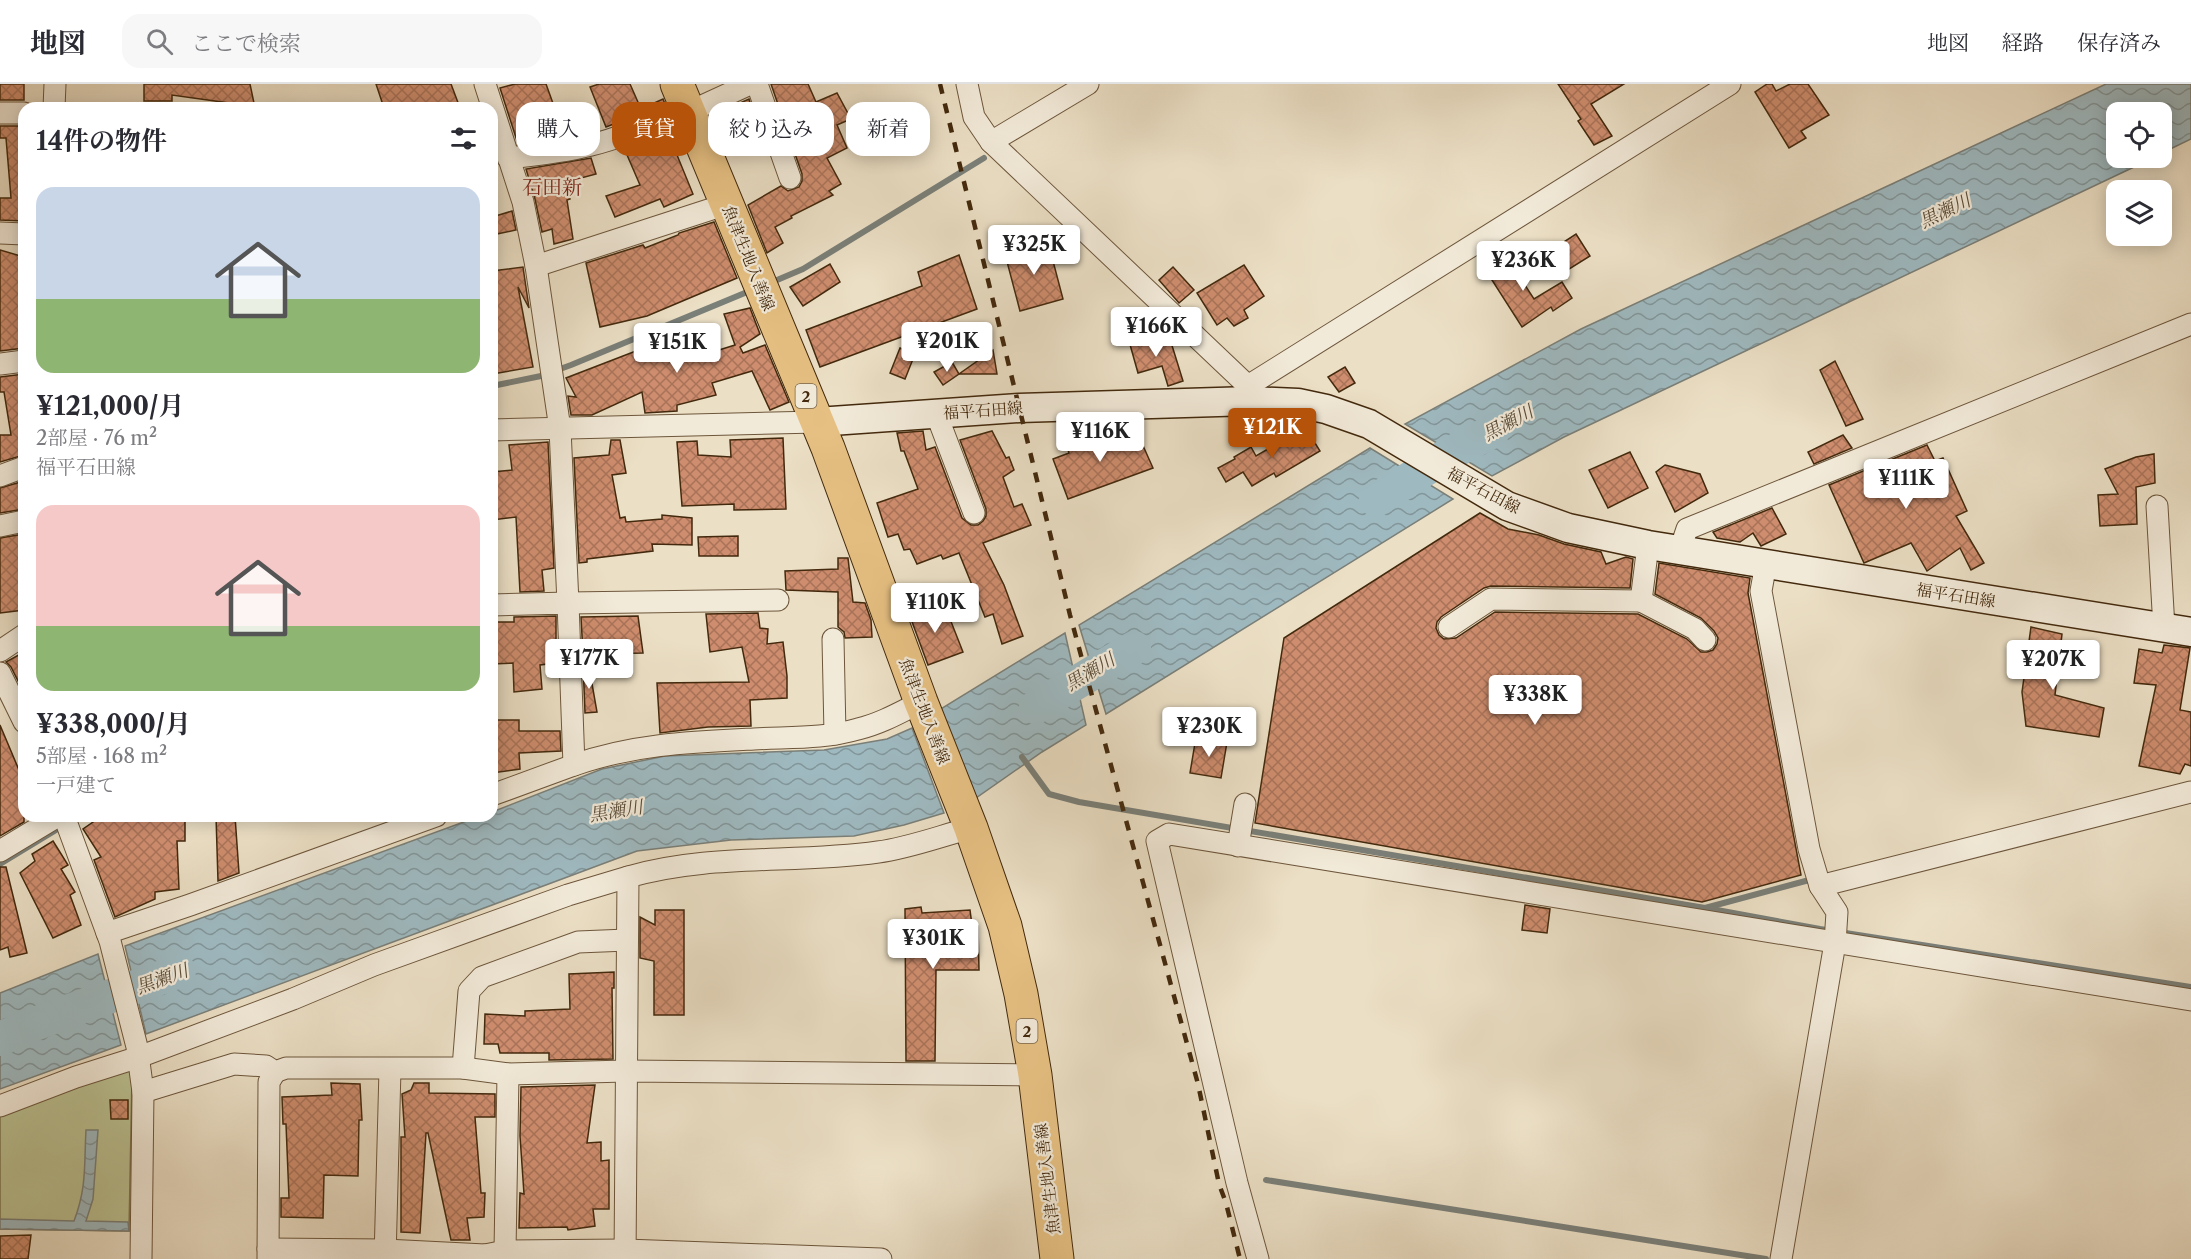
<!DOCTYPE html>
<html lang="ja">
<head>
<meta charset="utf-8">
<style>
	:root { --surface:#fff; --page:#f7f7f7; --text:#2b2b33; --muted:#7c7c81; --line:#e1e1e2; --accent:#b45309 }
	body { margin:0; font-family:"Libre Caslon Text","Noto Serif JP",serif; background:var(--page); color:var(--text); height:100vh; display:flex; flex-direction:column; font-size:22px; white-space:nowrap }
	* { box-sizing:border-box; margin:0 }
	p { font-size:20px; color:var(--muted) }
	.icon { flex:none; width:33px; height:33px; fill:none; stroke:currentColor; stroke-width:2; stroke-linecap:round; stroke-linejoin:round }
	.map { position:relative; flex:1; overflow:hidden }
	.side { position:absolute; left:18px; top:18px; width:480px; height:720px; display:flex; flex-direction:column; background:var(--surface); border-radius:18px; box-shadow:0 3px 15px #0003 }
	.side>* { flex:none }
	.hud { position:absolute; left:516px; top:18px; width:570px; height:54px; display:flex; gap:12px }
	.controls { position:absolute; left:2106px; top:18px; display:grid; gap:12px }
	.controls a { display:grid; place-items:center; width:66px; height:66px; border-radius:12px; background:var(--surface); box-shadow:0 3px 15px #0003; font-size:30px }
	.price { position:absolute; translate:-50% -51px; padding:0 14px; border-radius:6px; background:#fff; color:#222; font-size:20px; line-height:39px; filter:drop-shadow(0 2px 3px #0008) }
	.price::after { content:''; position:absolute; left:50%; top:36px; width:18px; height:14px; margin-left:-9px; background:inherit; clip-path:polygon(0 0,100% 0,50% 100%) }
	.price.current { background:var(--accent); color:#fff }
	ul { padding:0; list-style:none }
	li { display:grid; align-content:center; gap:12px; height:318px; padding:0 18px }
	li span { display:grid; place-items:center; height:186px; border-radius:18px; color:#555 }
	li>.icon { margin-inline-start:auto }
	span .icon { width:108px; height:108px; fill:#fffc; stroke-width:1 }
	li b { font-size:26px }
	h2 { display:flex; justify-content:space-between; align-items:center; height:72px; padding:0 18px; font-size:26px }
	.tag { padding:0 21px; border-radius:18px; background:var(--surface); box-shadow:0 3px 15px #0003; font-size:21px; line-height:54px }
	.tag.current { background:var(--accent); color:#fff }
	header { display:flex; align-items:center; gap:36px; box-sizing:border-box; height:84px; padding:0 30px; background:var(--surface); border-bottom:2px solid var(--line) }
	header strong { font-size:28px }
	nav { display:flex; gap:33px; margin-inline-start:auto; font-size:21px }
	.search { width:420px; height:54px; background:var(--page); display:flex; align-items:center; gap:15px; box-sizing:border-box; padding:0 21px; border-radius:18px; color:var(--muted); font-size:22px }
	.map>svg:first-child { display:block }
</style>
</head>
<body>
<header>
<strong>地図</strong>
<div class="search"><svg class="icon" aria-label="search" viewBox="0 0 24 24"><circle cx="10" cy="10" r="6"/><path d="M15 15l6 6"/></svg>ここで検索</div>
<nav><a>地図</a><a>経路</a><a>保存済み</a></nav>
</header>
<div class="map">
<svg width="2191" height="1175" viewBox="0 0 2191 1175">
	<defs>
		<pattern id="water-waves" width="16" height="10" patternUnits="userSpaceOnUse" patternTransform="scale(1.5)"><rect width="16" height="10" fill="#9eb9c0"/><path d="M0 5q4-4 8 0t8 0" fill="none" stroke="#82969a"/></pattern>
		<pattern id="building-cross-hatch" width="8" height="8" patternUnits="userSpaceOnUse" patternTransform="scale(1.5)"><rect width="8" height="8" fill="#ce8d6e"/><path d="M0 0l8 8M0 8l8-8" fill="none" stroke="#a97359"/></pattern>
	</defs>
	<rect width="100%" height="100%" fill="#ebdfc5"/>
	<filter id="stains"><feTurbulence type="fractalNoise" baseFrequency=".00333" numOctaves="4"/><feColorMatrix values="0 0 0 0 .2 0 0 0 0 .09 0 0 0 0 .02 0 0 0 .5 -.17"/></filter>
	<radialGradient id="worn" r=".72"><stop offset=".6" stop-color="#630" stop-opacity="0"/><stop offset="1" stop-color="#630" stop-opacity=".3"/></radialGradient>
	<path fill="#bbc192" stroke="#7f7550" stroke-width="1.5" d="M128 982 132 992 129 1147 0 1145V1027Z"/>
	<g fill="url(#water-waves)" stroke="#7a7f78" stroke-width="1.5">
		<path d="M2106 0H2191V55L2162 69V28H2116V74H2153L1564 353 1492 392 1405 340 1581 245Z"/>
		<path d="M1370 364 1453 415 1106 630 1079 541Z"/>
		<path d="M1065 549 1086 641 1042 668 973 716 939 626Z"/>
		<path d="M912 644 944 729 904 741 854 752 731 756 637 767 146 950 125 862 480 732H492V728L602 685 665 672 824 666 887 655Z"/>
		<path d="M98 870 121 961 0 1005V909Z"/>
		<path d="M86 1046H98L93 1115 86 1137 128 1138 129 1147 0 1145V1135L74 1137C87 1103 84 1081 86 1046Z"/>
	</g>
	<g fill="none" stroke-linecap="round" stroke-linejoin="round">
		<g stroke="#7a7f78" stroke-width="6">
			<path d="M770 199 803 185 984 74"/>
			<path d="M492 302 541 292 571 281 752 206"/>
			<path d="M1022 673 1049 710 1079 718 1705 824 1813 795"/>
			<path d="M0 780 79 732"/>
			<path d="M1706 824 1820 845 2191 903"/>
			<path d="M1266 1096 1766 1175"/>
		</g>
		<g stroke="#9eb9c0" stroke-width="34">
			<path d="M1376 416 1451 369 1493 347"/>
			<path d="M1036 623 1134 564"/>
			<path d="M0 955 29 942 179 887"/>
		</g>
	</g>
	<g fill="url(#building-cross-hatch)" stroke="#43290d" stroke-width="1.5">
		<rect x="0" y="0" width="24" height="16"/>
		<path d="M144 0H250L255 24H230L229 19 172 11V17H144Z"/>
		<path d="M376 0H451L460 24H384Z"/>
		<path d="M515 0H546L559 36 538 42 542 57 518 60 500 4Z"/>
		<path d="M599 0H630L641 25 663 15 665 20 606 43 590 3Z"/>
		<path d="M771 0H808L816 18 837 9 851 35 837 41 847 64 827 74 841 100 829 107 833 111 791 132 792 134 775 143 783 159 767 169 748 121 781 102 788 107 799 103 802 97V90L794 67 809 56 794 24 781 29Z"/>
		<path d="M1558 0H1624L1591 20 1612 52 1594 61 1578 37 1581 35Z"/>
		<path d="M1767 0H1772L1776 7 1790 0H1808L1829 31 1801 47 1806 54 1789 64 1755 8Z"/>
		<path d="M749 15 754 31 735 39 742 51 723 61 711 32Z"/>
		<path d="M0 42H24V137L0 136V114H11L6 54H0Z"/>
		<path d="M675 43 685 68 677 71 693 110 664 123 660 115 615 133 606 112 640 101 624 64Z"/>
		<path d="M591 74 596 90 566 98 570 115 567 116 573 155 554 160 552 145 542 148 535 115 526 85Z"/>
		<path d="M512 127 516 146 492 151V133Z"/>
		<path d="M714 138 737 194 647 232 600 243 586 179 643 161 645 164 678 151 679 149Z"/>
		<path d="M1576 150 1590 172 1566 187 1553 165Z"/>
		<path d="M1048 158 1063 215 1020 227 1005 170Z"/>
		<path d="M0 166 24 173V264L0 267Z"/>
		<path d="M1504 169 1534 215 1562 198 1572 214 1553 227 1551 223 1522 243 1483 182Z"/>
		<path d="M959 171 977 225 820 283 806 246 922 202 918 188Z"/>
		<path d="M830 180 840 198 803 222 790 203Z"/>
		<path d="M1244 181 1264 212 1244 226 1248 234 1234 242 1227 234 1217 241 1197 209Z"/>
		<path d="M523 183 529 224 518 203 533 283 492 290V187Z"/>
		<path d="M1173 183 1194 206 1179 219 1159 196Z"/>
		<path d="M750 224 760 250 740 263 743 269 765 261 789 318 770 326 752 287 712 299 716 311 677 321V327L645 329 642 308 592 331H571L568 312 576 313 566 294 667 255 670 266 699 258 703 271 735 261 724 230Z"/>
		<path d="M1151 251 1154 260 1170 255 1183 297 1168 302 1162 282 1138 289 1129 257Z"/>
		<path d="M900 264 915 270 905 295 890 289Z"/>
		<path d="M993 266 997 290H959Z"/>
		<path d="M1835 277 1863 335 1846 342 1820 286Z"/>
		<path d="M952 278 959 290 943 301 934 288Z"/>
		<path d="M1345 283 1355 299 1339 308 1328 293Z"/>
		<path d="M24 290V371L0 378V351H11L4 308H0V293Z"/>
		<path d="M1305 343 1320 367 1276 393 1274 389 1252 402 1243 388 1226 398 1218 384 1235 375 1234 373 1251 363 1256 372Z"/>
		<path d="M1136 346 1153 384 1068 415 1053 375 1069 369 1064 353 1081 348 1085 364Z"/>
		<path d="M923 347 926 366 935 363 962 434 971 441H978L983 437 986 432V425L960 356 992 347 1006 374 1009 373 1014 386 1003 393 1014 423 1022 420 1031 441 983 459 1004 501 1023 552 1002 560 993 530 985 533 959 469 943 475 941 471 917 480 910 465 904 466 898 450 888 453 877 419 918 405 904 367H901L897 349Z"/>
		<path d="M1843 351 1852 364 1814 380 1808 368Z"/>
		<path d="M783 354 786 425 734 426V420L682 422 677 358 697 357 698 371 731 373 730 356Z"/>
		<path d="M611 356H620L626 389 612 391 620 434 625 433 626 438 662 435V431L692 434V461L652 460 653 467 587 475V478L579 479 574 374 609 371Z"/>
		<path d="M548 358 554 484 542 486 544 507 520 508 516 433 492 436V388L512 386 509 361Z"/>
		<path d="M1927 361 1935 377 1943 374 1967 427 1956 432 1984 479 1971 486 1960 464 1927 487 1911 459 1864 479 1829 401Z"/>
		<path d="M1630 368 1648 404 1608 424 1589 386Z"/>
		<path d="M2154 370 2155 399 2136 403 2137 440 2100 442 2098 411 2118 410 2105 385 2136 373Z"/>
		<path d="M1665 381 1700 390 1708 409 1675 428 1656 388Z"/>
		<path d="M24 397V425L0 429V404Z"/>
		<path d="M1772 424 1786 450 1761 462 1753 449 1740 458 1717 454 1713 448Z"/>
		<path d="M1480 429 1508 445 1539 451 1564 460 1601 468 1606 480 1626 473 1633 475 1630 504 1491 502 1484 504 1441 533 1437 538 1436 544 1439 551 1444 555 1456 554 1495 528 1638 530 1687 555 1701 568H1707L1713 566 1717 560 1718 554 1714 547 1701 534 1655 510 1659 479 1750 494 1748 509 1801 791 1702 818 1255 739 1284 554Z"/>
		<path d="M24 450V526L0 529V454Z"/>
		<path d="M738 452V472H699L698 453Z"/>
		<path d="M838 474H848L853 518 865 519 871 536 872 553 845 554 844 548 838 543V508L786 506 785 487 838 485Z"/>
		<path d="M926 519 930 529 946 525 963 568 928 581 908 527Z"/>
		<path d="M758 529 760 544 768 545 767 560 783 558 787 592V614L750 616 751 642 708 643 660 649 657 599 749 598 742 563 710 568 706 530Z"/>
		<path d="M556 532V579L540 581 542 605 514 608 513 579 492 580V538H514V533Z"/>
		<path d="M638 532 643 569 583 570 581 533Z"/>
		<path d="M2031 543 2062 550 2055 611 2104 624 2099 653 2026 642 2022 608Z"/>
		<path d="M2164 561 2190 564 2180 626 2191 628V682L2185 680 2180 690 2139 682 2156 601 2134 599 2139 565 2162 569Z"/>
		<path d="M24 568V609L11 583 6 578Z"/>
		<path d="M583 577H588L597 628 585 629Z"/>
		<path d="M492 636H519V647H560L561 667 519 669 520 685 492 689Z"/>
		<path d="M0 641 24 698V738L0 752Z"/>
		<path d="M1196 653 1227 658 1221 694 1190 689Z"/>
		<path d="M102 732H185V757H177L179 805 155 808V815L115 833 94 776 101 773 83 745Z"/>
		<path d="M216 732H235L239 789 218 797Z"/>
		<path d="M53 757 68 781 61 785 75 808 70 811 81 841 53 854 20 789 35 777 32 770Z"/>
		<path d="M0 783H6L27 869 10 873 8 863 0 866Z"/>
		<path d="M1525 821 1550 825 1547 849 1522 846Z"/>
		<path d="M921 823 922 829 970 826 972 841 978 842 979 886H936L935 977H906L905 825Z"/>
		<path d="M655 826H684V931H654V877L640 874V833L655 841Z"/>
		<path d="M614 888V904H612L613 975 549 976V969H500L498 960H484L485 930 525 932V927L570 925 569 890Z"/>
		<path d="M331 999 360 1000 362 1036H359L358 1092 324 1091 323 1134 281 1133V1114H289L286 1040H283L282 1013 332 1011Z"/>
		<path d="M414 999H429V1009L495 1010V1033H475L481 1109H485L484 1133 467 1134 470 1156H451L428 1049H426L420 1149 401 1148V1053H405L402 1010 411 1006Z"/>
		<path d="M595 1001 587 1059 601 1058V1077L609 1076V1125H593L595 1142 568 1146 567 1143 519 1144 520 1109 524 1110 520 1052 521 1003Z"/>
		<path d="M110 1016H128V1035H111Z"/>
		<path d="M31 1151 28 1175H0V1152Z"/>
	</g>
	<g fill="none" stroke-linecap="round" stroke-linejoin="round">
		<g stroke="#6d563b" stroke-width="23">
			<g id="minor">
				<path d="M485 0 523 118 536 182 560 345 568 519 778 516"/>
				<path d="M757 0 790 94"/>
				<path d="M967 0 974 33 991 58 1248 302"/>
				<path d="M54 24 55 0"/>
				<path d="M689 28 750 0"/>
				<path d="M0 29H24"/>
				<path d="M991 58 1088 0"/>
				<path d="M508 74C537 71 564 68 591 61 625 53 656 37 688 24"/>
				<path d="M0 149 24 150"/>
				<path d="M536 182 727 120"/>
				<path d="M0 280 24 277"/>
				<path d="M1251 317 1248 302 1730 0"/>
				<path d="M936 329 974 429"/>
				<path d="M492 346 817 338"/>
				<path d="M0 392 24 383"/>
				<path d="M2157 422 2164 544"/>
				<path d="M0 442 24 437"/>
				<path d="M1680 466 1687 445 2191 240"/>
				<path d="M1766 479 1761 507 1809 765 1820 802"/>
				<path d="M1641 517 1695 545 1705 556"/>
				<path d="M492 521 568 519 574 681C634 660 691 658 754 655 789 653 824 655 858 645 880 640 901 628 921 618"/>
				<path d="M1449 543 1491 515 1641 517 1648 461"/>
				<path d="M833 555 835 650"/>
				<path d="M0 567 24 551"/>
				<path d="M0 589 24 638"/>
				<path d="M492 711 574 681"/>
				<path d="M64 732 110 857 137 963 143 1008 141 1175"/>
				<path d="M1238 762 1245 720"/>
				<path d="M0 767 58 732"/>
				<path d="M107 849 190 821 436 732"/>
				<path d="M463 984 469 907 482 893 578 858 627 856"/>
				<path d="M143 1008 234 980 266 982 275 988 286 984H463L508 990 626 987 1035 991"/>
				<path d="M0 1022 76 993 139 973 293 915 374 881 568 811 628 793"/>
				<path d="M268 1165 385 1166 485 1171"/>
				<path d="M505 1167 508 990"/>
				<path d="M268 1175 269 998 275 988"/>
				<path d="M385 1175 390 985"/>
				<path d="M485 1175V1171L505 1167 625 1166 881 1175"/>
				<path d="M625 1175 628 793C711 769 794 780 878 768 909 764 940 752 971 744"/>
				<path d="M1258 1175 1237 1099 1157 757 1169 750 2191 916"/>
				<path d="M1781 1175 1835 859 1837 828 1820 802 2191 708"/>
			</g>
		</g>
		<g stroke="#43290d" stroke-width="31">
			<path id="secondary" d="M817 338 1019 324 1251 317 1298 319 1326 325 1369 340 1507 422 1568 444 1648 461 2191 548"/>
		</g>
		<g stroke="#43290d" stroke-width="35">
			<path id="primary" d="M677 0 828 364 921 618 971 744 1005 842 1021 910 1035 991 1057 1175"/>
		</g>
		<use href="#minor" stroke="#f2ead9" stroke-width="21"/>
		<use href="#secondary" stroke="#f2ead9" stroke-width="28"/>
		<use href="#primary" stroke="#e6c082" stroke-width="33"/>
		<path stroke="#43290d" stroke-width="4.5" stroke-dasharray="10 10" stroke-linecap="butt" d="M940 0 1070 531 1198 1000 1219 1100 1226 1119 1240 1175"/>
	</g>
	<g text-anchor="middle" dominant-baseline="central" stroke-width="4.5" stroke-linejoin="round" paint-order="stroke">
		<g fill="#f2ead9" stroke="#78634a" stroke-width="1.5">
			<rect x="795.5" y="300" width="21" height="24" rx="4.5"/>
			<rect x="1016.5" y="935" width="21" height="24" rx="4.5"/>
		</g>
		<g font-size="15" font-weight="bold" fill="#43290d">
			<text x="806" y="312">2</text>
			<text x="1027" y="947">2</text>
		</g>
		<g font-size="16" fill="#43290d" stroke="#f2ead9">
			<text transform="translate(749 174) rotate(68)">魚津生地入善線</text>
			<text transform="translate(983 326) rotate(-4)">福平石田線</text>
			<text transform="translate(1484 406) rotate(28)">福平石田線</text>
			<text transform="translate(1956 511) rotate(9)">福平石田線</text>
			<text transform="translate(925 627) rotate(69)">魚津生地入善線</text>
			<text transform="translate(1047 1095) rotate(-97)">魚津生地入善線</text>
		</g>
		<g font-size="18" font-style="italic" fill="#5a4d3a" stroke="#f2ead9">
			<text transform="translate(1945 127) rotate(-26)">黒瀬川</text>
			<text transform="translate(1508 339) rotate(-28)">黒瀬川</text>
			<text transform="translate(1090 588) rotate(-31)">黒瀬川</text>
			<text transform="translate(616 727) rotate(-9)">黒瀬川</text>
			<text transform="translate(162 895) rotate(-20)">黒瀬川</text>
		</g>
		<g font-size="20" fill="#7a1f14" stroke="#f2ead9">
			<text x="552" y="103">石田新</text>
		</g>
	</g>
	<rect width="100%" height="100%" filter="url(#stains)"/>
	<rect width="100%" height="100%" fill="url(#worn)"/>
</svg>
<div class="controls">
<a><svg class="icon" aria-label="locate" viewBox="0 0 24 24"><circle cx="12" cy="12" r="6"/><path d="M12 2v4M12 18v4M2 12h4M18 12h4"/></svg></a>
<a><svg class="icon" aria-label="layers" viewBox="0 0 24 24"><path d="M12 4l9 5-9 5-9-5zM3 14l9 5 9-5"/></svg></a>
</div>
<b class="price" style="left:1034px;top:192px">¥325K</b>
<b class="price" style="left:1523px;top:208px">¥236K</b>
<b class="price" style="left:1156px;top:274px">¥166K</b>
<b class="price" style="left:947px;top:289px">¥201K</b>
<b class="price" style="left:677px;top:290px">¥151K</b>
<b class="price current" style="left:1272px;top:375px">¥121K</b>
<b class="price" style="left:1100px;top:379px">¥116K</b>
<b class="price" style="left:1906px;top:426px">¥111K</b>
<b class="price" style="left:935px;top:550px">¥110K</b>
<b class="price" style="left:589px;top:606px">¥177K</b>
<b class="price" style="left:2053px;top:607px">¥207K</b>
<b class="price" style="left:1535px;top:642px">¥338K</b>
<b class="price" style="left:1209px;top:674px">¥230K</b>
<b class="price" style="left:933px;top:886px">¥301K</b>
<div class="hud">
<a class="tag">購入</a>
<a class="tag current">賃貸</a>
<a class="tag">絞り込み</a>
<a class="tag">新着</a>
</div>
<section class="side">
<h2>14件の物件<svg class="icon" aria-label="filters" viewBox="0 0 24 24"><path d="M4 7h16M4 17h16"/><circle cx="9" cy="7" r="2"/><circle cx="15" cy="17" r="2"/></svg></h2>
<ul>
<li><span style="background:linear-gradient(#c9d6e8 60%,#8fb573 0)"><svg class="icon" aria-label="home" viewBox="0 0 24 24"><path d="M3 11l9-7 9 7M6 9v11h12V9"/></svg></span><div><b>¥121,000/月</b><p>2部屋 · 76 m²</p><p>福平石田線</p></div></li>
<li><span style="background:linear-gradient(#f6c9c9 65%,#8fb573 0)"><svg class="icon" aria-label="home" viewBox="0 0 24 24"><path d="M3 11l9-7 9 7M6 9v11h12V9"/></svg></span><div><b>¥338,000/月</b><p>5部屋 · 168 m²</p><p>一戸建て</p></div></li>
</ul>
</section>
</div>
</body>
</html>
